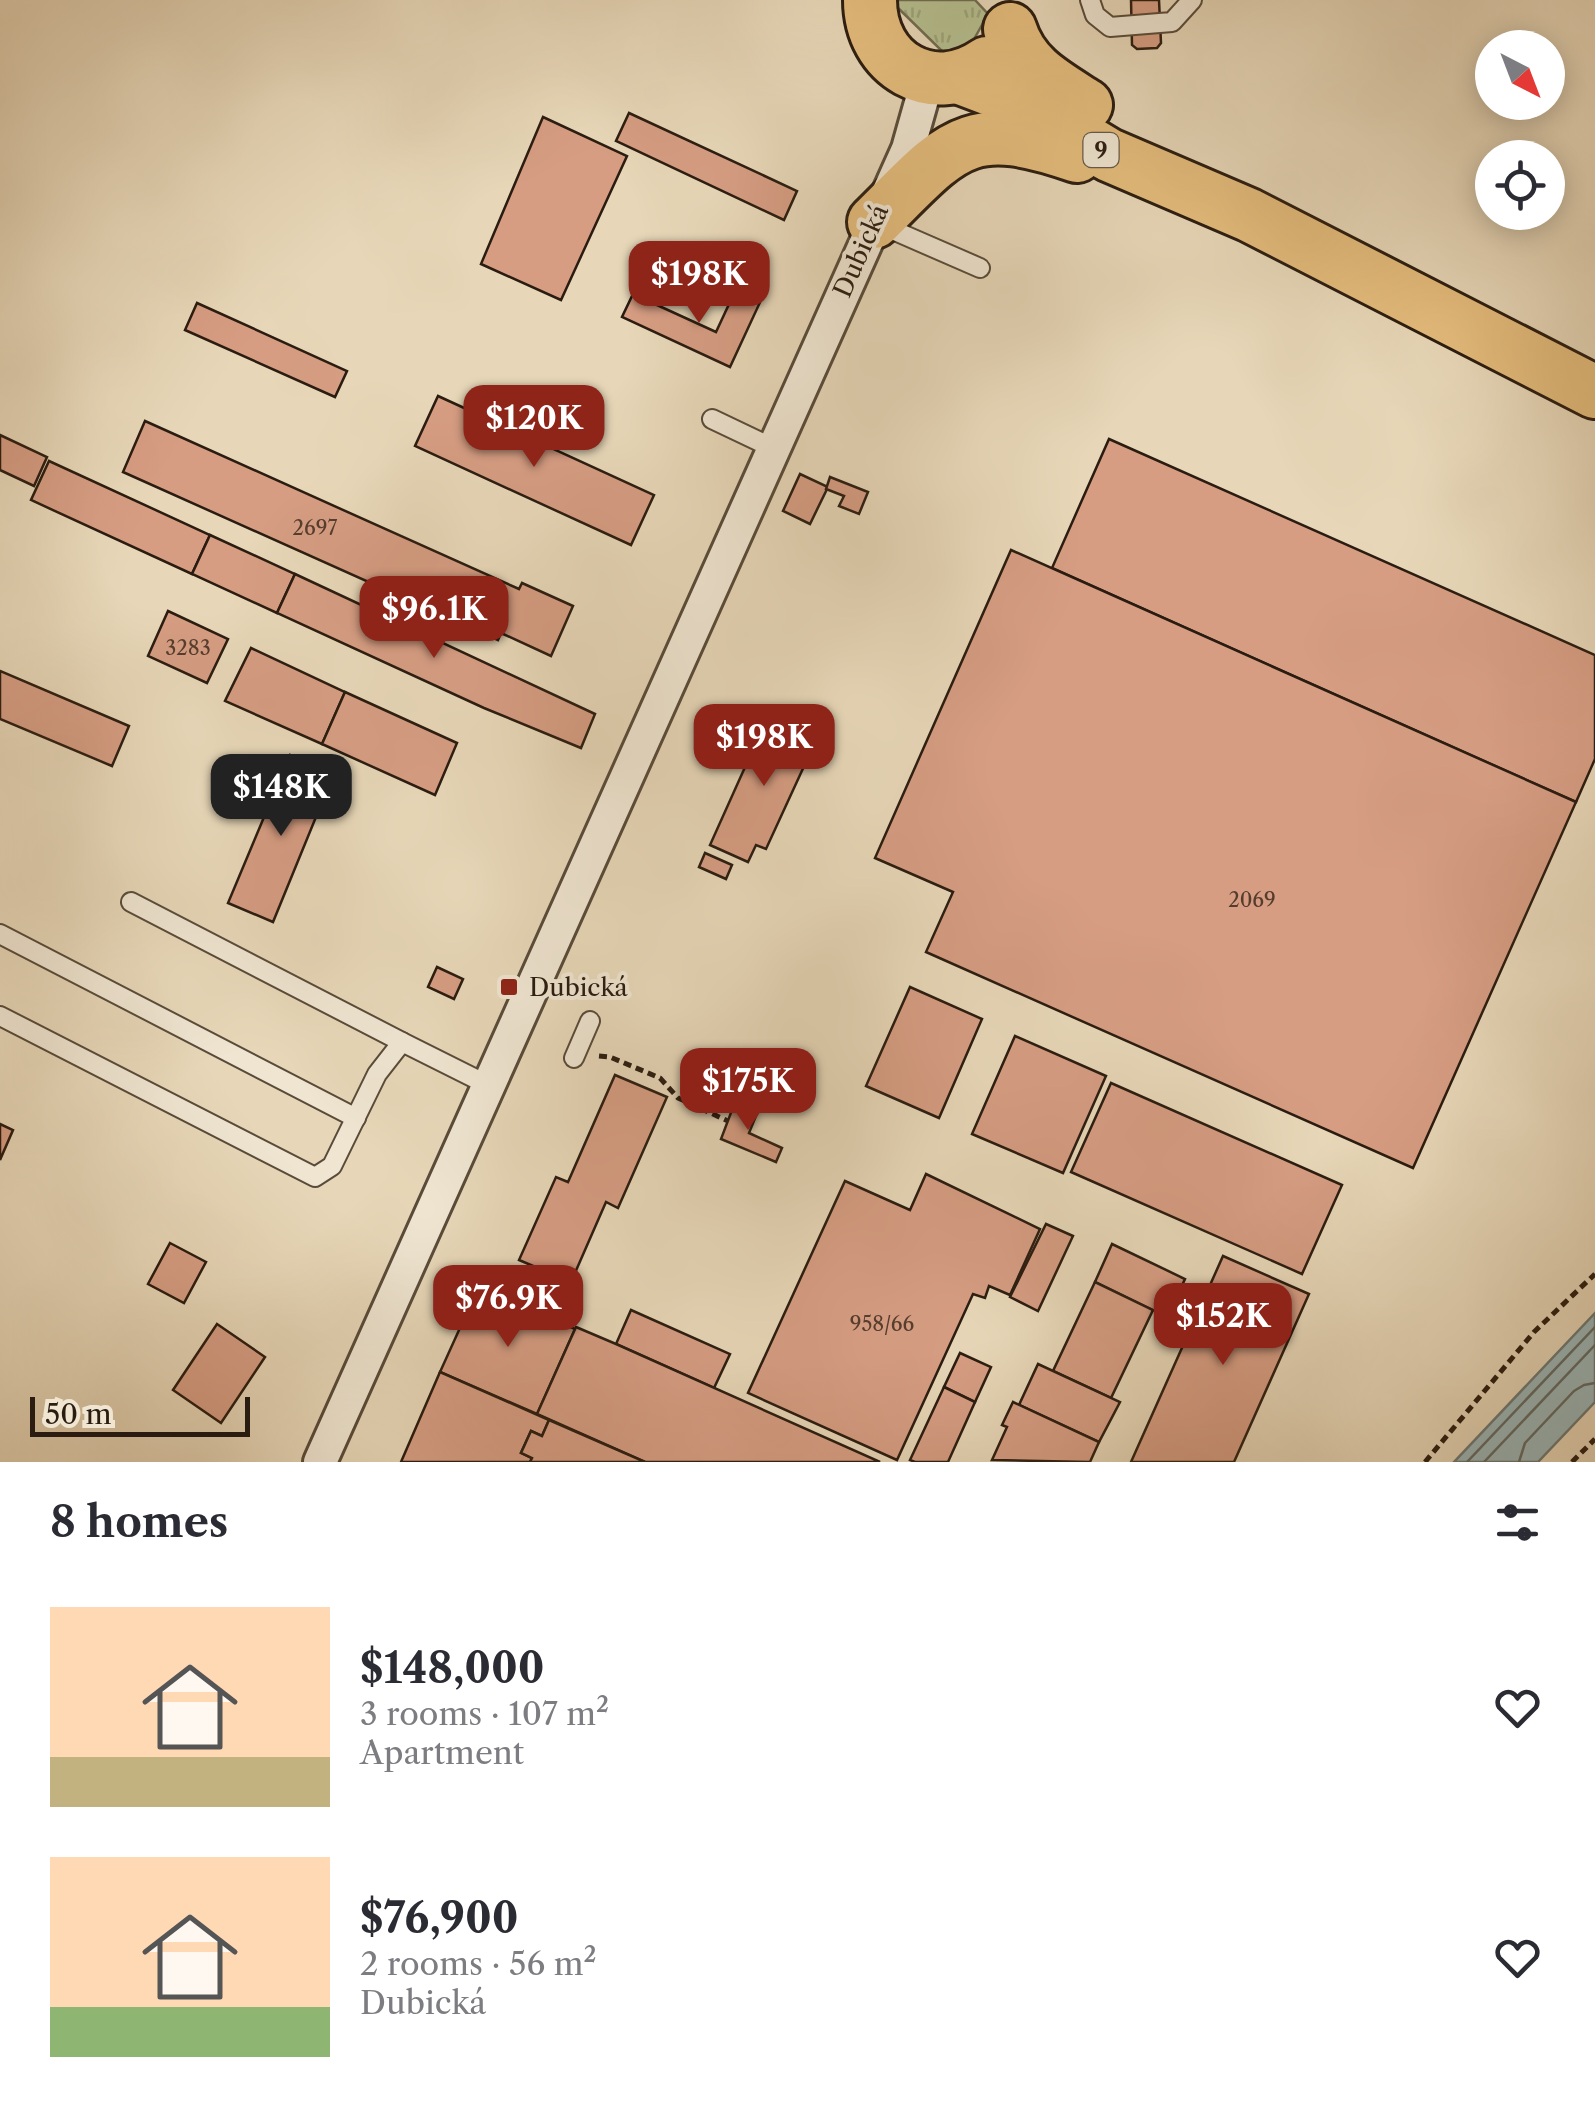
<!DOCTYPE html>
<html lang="en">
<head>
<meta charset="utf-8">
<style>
	:root { --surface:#fff; --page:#f2f2f3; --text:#2b2b33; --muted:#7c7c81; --accent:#8f2418 }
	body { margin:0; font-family:"Libre Caslon Text",serif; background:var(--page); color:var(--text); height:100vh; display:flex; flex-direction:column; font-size:38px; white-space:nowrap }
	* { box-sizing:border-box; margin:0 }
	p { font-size:32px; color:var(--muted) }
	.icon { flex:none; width:55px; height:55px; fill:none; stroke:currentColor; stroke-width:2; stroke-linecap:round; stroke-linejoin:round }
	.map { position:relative; height:1462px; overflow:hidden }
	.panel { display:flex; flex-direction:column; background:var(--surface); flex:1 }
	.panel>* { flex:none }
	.needle { width:65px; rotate:138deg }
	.controls { position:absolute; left:1475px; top:30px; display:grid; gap:20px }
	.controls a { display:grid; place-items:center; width:90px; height:90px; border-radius:50%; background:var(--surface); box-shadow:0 5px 25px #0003; font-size:50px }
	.scale { position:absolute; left:30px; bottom:25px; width:220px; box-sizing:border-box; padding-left:10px; border:5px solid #2a1c10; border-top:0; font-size:28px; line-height:35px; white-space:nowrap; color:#2a1c10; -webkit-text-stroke:8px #efe5d1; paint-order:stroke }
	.price { position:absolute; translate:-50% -85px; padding:0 22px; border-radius:20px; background:var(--accent); color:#fff; font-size:32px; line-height:65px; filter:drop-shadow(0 2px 5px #0008) }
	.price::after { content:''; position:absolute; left:50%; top:60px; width:30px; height:22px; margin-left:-15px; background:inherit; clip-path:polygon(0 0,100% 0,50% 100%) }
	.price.on { background:#222; color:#fff }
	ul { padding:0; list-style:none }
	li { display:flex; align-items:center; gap:30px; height:250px; padding:0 50px }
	li span { display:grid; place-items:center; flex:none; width:280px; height:200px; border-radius:0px; color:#555 }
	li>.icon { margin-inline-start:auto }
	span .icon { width:120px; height:120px; fill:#fffc; stroke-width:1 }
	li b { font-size:42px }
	h2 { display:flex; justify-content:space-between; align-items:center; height:120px; padding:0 50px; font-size:42px }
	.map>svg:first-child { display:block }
</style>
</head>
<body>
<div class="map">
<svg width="1595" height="1462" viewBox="0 0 1595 1462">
	<defs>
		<pattern id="grass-tufts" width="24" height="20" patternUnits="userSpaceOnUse" patternTransform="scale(2.5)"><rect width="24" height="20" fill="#b5be8f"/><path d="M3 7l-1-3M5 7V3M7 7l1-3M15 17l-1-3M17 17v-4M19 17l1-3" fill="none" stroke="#9ca37a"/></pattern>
	</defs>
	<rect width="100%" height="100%" fill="#e7d7b8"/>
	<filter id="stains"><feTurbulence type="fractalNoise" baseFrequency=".002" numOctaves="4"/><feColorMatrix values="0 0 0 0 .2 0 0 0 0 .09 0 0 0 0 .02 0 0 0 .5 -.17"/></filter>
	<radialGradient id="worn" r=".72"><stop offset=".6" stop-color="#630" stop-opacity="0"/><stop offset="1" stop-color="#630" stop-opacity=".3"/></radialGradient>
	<path fill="url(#grass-tufts)" stroke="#706d50" stroke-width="2.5" d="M895 0H975L988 14 973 41 945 54 894 4Z"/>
	<path fill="#9ab7b9" stroke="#6d7975" stroke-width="2.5" d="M1595 1313V1402L1538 1462H1454Z"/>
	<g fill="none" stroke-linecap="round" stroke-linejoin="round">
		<g stroke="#626a64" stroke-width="2.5">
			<path d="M1467 1462 1595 1327"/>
			<path d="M1484 1462 1595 1345"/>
			<path d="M1519 1462 1525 1443 1574 1391 1584 1385 1595 1383"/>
		</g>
	</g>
	<g fill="#d69d83" stroke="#2a1c10" stroke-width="2.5">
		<path d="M1131 0H1159L1161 43 1157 48 1137 49 1132 45Z"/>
		<path d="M629 113 797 191 784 220 616 141Z"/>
		<path d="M543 117 627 156 561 300 481 264Z"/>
		<path d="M737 287 762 298 730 367 622 317 633 294 716 332Z"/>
		<path d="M197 303 347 371 335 397 185 330Z"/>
		<path d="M438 396 654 495 631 545 415 446Z"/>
		<path d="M145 421 519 589 522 583 573 606 551 656 501 633 498 640 123 472Z"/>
		<path d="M0 435 47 457 34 486 0 470Z"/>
		<path d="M1109 439 1595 655V759L1576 802 1052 568Z"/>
		<path d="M49 461 210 535 192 574 31 500Z"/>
		<path d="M800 474 828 487 810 524 783 511Z"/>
		<path d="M830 477 868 492 859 514 839 506 844 496 826 489Z"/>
		<path d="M210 535 295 574 277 613 192 574Z"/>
		<path d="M1011 550 1576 802 1413 1168 926 952 953 892 875 858Z"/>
		<path d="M295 574 595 714 581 748 484 708 277 613Z"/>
		<path d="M168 611 228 639 207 683 148 656Z"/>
		<path d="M251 648 345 692 322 744 225 701Z"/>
		<path d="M0 671 129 726 112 766 0 719Z"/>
		<path d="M345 692 457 743 435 795 322 744Z"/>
		<path d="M768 716 817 738 766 849 756 845 748 862 710 845Z"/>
		<path d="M290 755 334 773 273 922 228 903Z"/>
		<path d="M705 853 732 865 726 879 699 867Z"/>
		<path d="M437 967 463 979 454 999 428 987Z"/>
		<path d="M910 987 982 1019 939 1118 866 1086Z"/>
		<path d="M1015 1036 1106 1076 1063 1173 972 1134Z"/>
		<path d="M615 1075 667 1097 618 1208 606 1202 571 1282 519 1260 556 1177 568 1182Z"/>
		<path d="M1111 1083 1342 1185 1302 1274 1071 1172Z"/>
		<path d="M735 1102 758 1111 749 1133 782 1148 776 1162 721 1139Z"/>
		<path d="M0 1124 13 1130 0 1160Z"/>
		<path d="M926 1174 1040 1229 1010 1295 989 1286 985 1298 973 1294 897 1460 748 1393 845 1181 910 1210Z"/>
		<path d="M1046 1224 1073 1236 1038 1311 1010 1297Z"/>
		<path d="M170 1243 206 1262 184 1303 148 1284Z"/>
		<path d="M1112 1244 1185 1279 1167 1317 1095 1282Z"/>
		<path d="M1223 1256 1309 1294 1234 1462H1131Z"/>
		<path d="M1095 1282 1153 1310 1111 1398 1053 1371Z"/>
		<path d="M479 1286 575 1329 537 1414 440 1372Z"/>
		<path d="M631 1310 730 1354 714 1388 616 1344Z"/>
		<path d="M217 1324 265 1357 221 1423 173 1390Z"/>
		<path d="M576 1327 616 1344 880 1462H645L537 1414Z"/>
		<path d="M960 1353 991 1367 975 1402 944 1387Z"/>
		<path d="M1038 1364 1120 1402 1099 1442 1019 1405Z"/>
		<path d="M440 1372 549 1420 542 1436 531 1431 521 1453 532 1458 530 1462H401Z"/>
		<path d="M944 1387 975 1402 948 1462H915L910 1460Z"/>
		<path d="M1013 1402 1099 1442 1090 1462 992 1460 1007 1427 1002 1425Z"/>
		<path d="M549 1420 645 1462H530L532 1458 521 1453 531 1431 542 1436Z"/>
	</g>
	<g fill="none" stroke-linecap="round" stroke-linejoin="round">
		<g stroke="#594b3a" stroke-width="22">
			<g id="service">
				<path d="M1090 0 1095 15 1110 27 1172 22 1192 0"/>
				<path d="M879 224 980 268"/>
				<path d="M712 419 773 448"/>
				<path d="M131 902 402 1042"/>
				<path d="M0 934 356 1118"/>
				<path d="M0 1016 315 1177 332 1166 377 1074 402 1042 488 1085"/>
				<path d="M574 1058 590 1021"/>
			</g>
		</g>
		<g stroke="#594b3a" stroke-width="38">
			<path id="minor" d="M320 1462 908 149 928 78"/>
		</g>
		<g stroke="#2a1c10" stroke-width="58">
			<g id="primary">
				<path d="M870 0C870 65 932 101 987 63"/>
				<path d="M1010 29C1022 68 1053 84 1086 105"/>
				<path d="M958 77 1016 99 1109 155 1249 215 1595 392"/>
				<path d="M874 222C952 145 965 117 1077 156"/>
			</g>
		</g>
		<g stroke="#2a1c10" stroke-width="5" stroke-dasharray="8 5" stroke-linecap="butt">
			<path d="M599 1056 610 1057 660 1078 678 1098 728 1121"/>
			<path d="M1425 1462 1534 1332 1595 1274"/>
			<path d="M1572 1462 1595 1439"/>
		</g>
		<use href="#service" stroke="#efe5d1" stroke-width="18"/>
		<use href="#minor" stroke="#efe5d1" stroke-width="32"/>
		<use href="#primary" stroke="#e4bc7c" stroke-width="52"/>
	</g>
	<rect fill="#8f2418" stroke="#efe5d1" stroke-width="4" x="499" y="977" width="20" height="20" rx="5"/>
	<g text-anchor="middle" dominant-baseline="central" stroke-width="8" stroke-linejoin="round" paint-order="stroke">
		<g font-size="20" fill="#553c2d">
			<text x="315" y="528">2697</text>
			<text x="188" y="648">3283</text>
			<text x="1252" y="900">2069</text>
			<text x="882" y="1324">958/66</text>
		</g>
		<rect fill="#efe5d1" stroke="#65584a" stroke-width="2.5" x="1083.5" y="133" width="35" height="34" rx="8"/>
		<g font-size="22" font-weight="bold" fill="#2a1c10">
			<text x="1101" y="150">9</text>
		</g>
		<g font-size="25" fill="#2a1c10" stroke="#efe5d1">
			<text transform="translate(861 251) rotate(-66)">Dubická</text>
		</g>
		<g font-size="25" fill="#2a1c10" stroke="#efe5d1" text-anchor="start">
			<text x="529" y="987">Dubická</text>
		</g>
	</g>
	<rect width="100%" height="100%" filter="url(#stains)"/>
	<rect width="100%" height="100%" fill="url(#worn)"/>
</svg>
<div class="controls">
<a><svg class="needle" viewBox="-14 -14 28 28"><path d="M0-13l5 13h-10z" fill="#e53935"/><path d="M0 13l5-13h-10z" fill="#7c7c81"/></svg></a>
<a><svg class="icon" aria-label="locate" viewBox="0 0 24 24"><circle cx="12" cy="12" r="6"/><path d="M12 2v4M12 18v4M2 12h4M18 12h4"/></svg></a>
</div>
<div class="scale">50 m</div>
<b class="price" style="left:699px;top:326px">$198K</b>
<b class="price" style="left:534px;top:470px">$120K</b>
<b class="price" style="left:434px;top:661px">$96.1K</b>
<b class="price" style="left:764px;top:789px">$198K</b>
<b class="price on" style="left:281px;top:839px">$148K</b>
<b class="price" style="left:748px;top:1133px">$175K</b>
<b class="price" style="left:508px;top:1350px">$76.9K</b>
<b class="price" style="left:1223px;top:1368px">$152K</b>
</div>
<section class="panel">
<h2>8 homes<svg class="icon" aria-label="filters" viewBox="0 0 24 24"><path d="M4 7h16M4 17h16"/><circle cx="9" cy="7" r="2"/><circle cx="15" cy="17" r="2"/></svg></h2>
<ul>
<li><span style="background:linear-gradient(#ffd9b3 75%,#c2b280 0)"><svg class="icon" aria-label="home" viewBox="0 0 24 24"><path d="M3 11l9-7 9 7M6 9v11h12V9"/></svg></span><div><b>$148,000</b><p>3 rooms · 107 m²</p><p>Apartment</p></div><svg class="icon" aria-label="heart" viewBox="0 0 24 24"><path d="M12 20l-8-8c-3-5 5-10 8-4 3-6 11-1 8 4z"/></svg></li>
<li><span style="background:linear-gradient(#ffd9b3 75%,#8fb573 0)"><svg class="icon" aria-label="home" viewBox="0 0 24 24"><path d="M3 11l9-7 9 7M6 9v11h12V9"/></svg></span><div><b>$76,900</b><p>2 rooms · 56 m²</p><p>Dubická</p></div><svg class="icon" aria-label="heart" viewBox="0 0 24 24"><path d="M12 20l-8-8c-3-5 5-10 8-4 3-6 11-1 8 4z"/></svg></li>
</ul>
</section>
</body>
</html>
